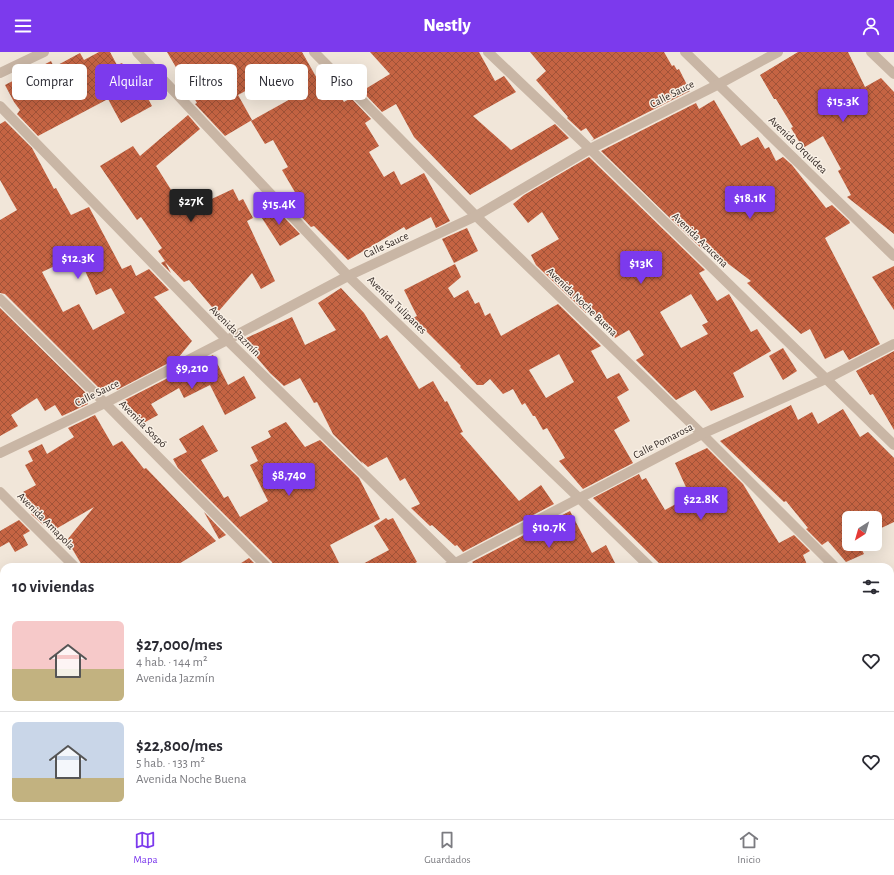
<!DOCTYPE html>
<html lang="es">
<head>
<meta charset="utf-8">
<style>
	:root { --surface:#fff; --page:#f2f2f3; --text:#2b2b33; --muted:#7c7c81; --line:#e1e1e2; --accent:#7c3aed }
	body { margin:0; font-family:"Alegreya Sans",sans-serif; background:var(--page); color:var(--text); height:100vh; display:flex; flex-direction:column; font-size:15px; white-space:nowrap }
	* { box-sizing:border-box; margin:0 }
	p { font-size:13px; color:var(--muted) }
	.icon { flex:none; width:22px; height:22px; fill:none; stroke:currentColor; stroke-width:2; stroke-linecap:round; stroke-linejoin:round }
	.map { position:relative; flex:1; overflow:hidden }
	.drawer { position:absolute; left:0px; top:511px; width:894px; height:256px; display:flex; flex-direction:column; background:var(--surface); border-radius:12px 12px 0 0; box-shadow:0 4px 16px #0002 }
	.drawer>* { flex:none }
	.hud { position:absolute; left:12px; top:12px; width:400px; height:36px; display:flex; gap:8px }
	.needle { width:26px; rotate:217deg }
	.fabs { position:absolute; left:842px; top:459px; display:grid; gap:8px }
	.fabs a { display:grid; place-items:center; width:40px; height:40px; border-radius:6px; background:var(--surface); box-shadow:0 4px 16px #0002; font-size:20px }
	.price { position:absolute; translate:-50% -34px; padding:0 9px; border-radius:4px; background:var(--accent); color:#fff; font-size:13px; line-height:26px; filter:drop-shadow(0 1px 2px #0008) }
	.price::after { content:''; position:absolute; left:50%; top:24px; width:12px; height:9px; margin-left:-6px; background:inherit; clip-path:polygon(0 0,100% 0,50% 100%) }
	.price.active { background:#222; color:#fff }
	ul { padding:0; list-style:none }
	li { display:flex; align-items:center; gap:12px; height:100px; padding:0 12px }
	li+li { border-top:1px solid var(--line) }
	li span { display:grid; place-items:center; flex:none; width:112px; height:80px; border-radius:6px; color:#555 }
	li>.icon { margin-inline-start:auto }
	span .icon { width:48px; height:48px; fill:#fffc; stroke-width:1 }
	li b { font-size:17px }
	h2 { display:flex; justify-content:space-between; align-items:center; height:48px; padding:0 12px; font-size:17px }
	.tag { padding:0 14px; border-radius:6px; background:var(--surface); box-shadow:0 4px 16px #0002; font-size:14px; line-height:36px }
	.tag.active { background:var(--accent); color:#fff }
	header { display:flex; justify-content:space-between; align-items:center; height:52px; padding:0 12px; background:var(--accent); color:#fff; font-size:18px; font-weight:800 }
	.menu { display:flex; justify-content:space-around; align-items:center; height:56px; border-top:1px solid var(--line); background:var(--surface); font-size:11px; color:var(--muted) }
	.menu a { display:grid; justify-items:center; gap:2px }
	.menu .active { color:var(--accent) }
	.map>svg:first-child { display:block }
</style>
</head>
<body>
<header><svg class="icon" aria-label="menu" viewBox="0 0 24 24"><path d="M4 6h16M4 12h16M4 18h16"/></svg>Nestly<svg class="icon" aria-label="person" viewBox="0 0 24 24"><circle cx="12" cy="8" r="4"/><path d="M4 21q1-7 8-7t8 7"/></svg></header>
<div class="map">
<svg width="894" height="767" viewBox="0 0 894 767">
	<defs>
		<pattern id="building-cross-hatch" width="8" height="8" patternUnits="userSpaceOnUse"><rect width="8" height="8" fill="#c56443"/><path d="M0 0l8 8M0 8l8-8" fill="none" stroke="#a15338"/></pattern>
	</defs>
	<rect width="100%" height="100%" fill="#f1e6d9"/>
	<g fill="url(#building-cross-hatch)" fill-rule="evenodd">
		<path d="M99 0H110L117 13 122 11 142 40 144 39 152 54 121 71 108 47 38 84 17 62 20 58 14 50 5 33 51 9 54 15 80 1 84 8Z"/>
		<path d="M167 0H302L327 44 337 39 344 50 351 46 371 67 365 71 379 94 369 100 384 125 394 119 401 133 424 121 450 169 436 176 431 165 406 178 404 175 348 208 314 174 311 175 286 148 296 142 282 118 288 115 273 88 265 92 251 69 294 45 279 19 247 35 249 37 238 43 252 68 225 84 195 52 197 51Z"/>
		<path d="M370 0H479L495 29 504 24 516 40 473 64 511 98 555 72 569 86 470 143 414 85 396 52 382 60 362 39 390 22Z"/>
		<path d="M530 0H664L672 14 674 13 677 18 679 17 690 39 591 89 594 87 586 76 581 79 567 66 568 65 536 28 546 19Z"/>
		<path d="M798 0H848L865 35 881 26 894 40V182L847 145 851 143 838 119 841 117 823 84 803 96 791 76 793 75 776 47H774L760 23Z"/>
		<path d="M714 48 741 94 758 85 765 97 769 95 776 109 783 105 792 113 826 156 832 153 849 169 850 171 825 186 880 292 849 308 843 298 825 307 810 277 801 282 747 231 751 229 722 207 692 179 702 197 601 99 696 51 699 57Z"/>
		<path d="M188 63 200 77 156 114 175 144 176 143 186 159 233 137 239 149 243 147 253 166 247 169 275 229 261 237 252 221 217 261 189 228 184 230 165 210 171 221 161 211 165 209 158 199 162 196 141 165 137 168 100 114 133 94 140 104Z"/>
		<path d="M5 69 32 96 54 137 56 136 71 163 89 155 122 217 131 213 136 224 149 217 169 238 154 245 192 289 178 306 117 338 114 333 103 340 5 242 0 241V168L17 158 0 128V72ZM78 203 96 243 111 236 125 261 93 278 79 252 63 260 42 220Z"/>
		<path d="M589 105 705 218 699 221 717 249 729 242 751 280 757 277 771 299 733 321 744 345 711 359 695 338 676 348 636 308 644 303 629 278 615 286 589 258 586 261 536 213 531 203 559 187 542 160 528 171 513 152 524 143ZM691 242 708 270 702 273 708 282 681 296 660 260Z"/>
		<path d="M274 155 300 182 280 194 260 163Z"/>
		<path d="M467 176 478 199 454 211 442 187Z"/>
		<path d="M455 212 461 225 448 236 454 246 468 238 475 252 479 250 485 264 490 261 501 284 558 252 601 294 591 299 607 327 619 321 629 338 617 345 630 369 614 378 633 411 583 437 559 409 565 406 547 376 543 378 535 364H533L525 351 522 353 513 337 503 342 490 327 483 333H477L460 315 461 314 413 266 417 264 404 238ZM559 302 574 330 546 346 529 318Z"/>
		<path d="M894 214V258L872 225Z"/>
		<path d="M341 236 364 261 380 287 387 283 419 337 433 329 445 350 447 349 463 380 460 381 519 449 541 433 554 452 463 500 457 493 455 494 432 473 430 474 411 456 420 452 405 426 400 429 387 405 368 415 361 409 363 412 333 382 317 350 314 351 300 326 284 334 270 321 242 288 292 265 305 293 336 278 318 251Z"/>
		<path d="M0 256 92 347 87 350 88 352 62 364 55 353 45 359 37 346 11 363 18 374 0 384Z"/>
		<path d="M783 296 797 319 783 328 769 304Z"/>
		<path d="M894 299V378L873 342 870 343 856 319Z"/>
		<path d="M213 303 228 333 244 324 256 346 225 363 210 333 184 346 179 336 151 352 158 363 138 374 123 349Z"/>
		<path d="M791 353 798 368 812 360 818 372 843 357 860 385 868 380 894 406V470L875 479V466H849V492H859L864 502 846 510 828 489 822 493 806 477 808 476 786 449 784 450 720 389Z"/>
		<path d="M95 363 113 394 122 389 144 417 146 416 216 489 174 515H83L67 488 94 455 54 478 49 470 43 473 31 462 34 460 23 440 36 433 25 413 33 409 28 399 42 392 47 402 74 385 68 376Z"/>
		<path d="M286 370 305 395 320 388 359 426 380 467 330 493 341 515H273L272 510 178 416 173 407 187 400 179 387 203 373 218 399 201 408 224 446 228 444 240 465 268 449 250 413 258 409 251 395 271 385 268 379Z"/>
		<path d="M707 396 743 432 779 491 794 483 810 499 803 503 808 515H663L593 446 639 422 642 428 646 426 665 458 690 444 675 411Z"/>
		<path d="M570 459 592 501 606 493 617 515H477L472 510Z"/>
		<path d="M204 460 226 483 219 487Z"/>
		<path d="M386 466 388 468 393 466 417 510 408 515H357L389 498 374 474Z"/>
		<path d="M19 468 30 479 23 483 28 493 15 500 9 490 0 495V479Z"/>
		<path d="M249 506 258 515H235Z"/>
	</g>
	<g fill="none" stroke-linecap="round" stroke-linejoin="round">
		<g stroke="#c9b6a5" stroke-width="10">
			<path d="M137 0 348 224 579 446 650 515"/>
			<path d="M314 0 476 164 702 382 835 515"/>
			<path d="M488 0 590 97 894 393"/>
			<path d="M685 0 894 204"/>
			<path d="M871 0 894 22"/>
			<path d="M0 54 227 288 459 515"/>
			<path d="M0 247 105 351 267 515"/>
			<path d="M0 401 105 351 227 288 348 224 476 164 590 97 719 32 778 0"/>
			<path d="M0 440 75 515"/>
			<path d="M448 515 702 382 826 327 894 292"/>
			<path d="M890 570 894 574"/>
			<path d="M0 628 4 633"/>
			<path d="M890 631 894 629"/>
			<path d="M0 748 4 746"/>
			<path d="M890 754 894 758"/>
			<path d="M133 763 137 767"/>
			<path d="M322 763 326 767"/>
			<path d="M515 763 519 767"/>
			<path d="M704 763 708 767"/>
			<path d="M622 767 629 763"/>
		</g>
		<path stroke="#c9b6a5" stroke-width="10" d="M0 21 44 0"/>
	</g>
	<g text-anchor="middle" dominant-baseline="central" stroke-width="3" stroke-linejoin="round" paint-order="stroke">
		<g font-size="11" fill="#352b27" stroke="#f9f0e5">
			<text transform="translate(672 42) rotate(-27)">Calle Sauce</text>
			<text transform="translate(798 93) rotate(44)">Avenida Orquídea</text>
			<text transform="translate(700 188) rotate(44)">Avenida Azucena</text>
			<text transform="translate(386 193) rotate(-25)">Calle Sauce</text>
			<text transform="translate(582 250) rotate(44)">Avenida Noche Buena</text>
			<text transform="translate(397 253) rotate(44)">Avenida Tulipanes</text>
			<text transform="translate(235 279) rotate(45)">Avenida Jazmín</text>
			<text transform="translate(97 341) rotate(-26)">Calle Sauce</text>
			<text transform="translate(143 372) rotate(45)">Avenida Sospó</text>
			<text transform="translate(663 389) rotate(-27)">Calle Pomarosa</text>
			<text transform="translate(46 469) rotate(45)">Avenida Amapola</text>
		</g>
	</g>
</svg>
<div class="fabs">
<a><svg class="needle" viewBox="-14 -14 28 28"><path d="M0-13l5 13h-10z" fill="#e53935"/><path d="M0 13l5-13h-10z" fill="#7c7c81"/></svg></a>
</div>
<b class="price" style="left:843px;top:71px">$15.3K</b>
<b class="price" style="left:750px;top:168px">$18.1K</b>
<b class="price active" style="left:191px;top:171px">$27K</b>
<b class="price" style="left:279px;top:174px">$15.4K</b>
<b class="price" style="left:78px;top:228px">$12.3K</b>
<b class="price" style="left:641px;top:233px">$13K</b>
<b class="price" style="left:192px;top:338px">$9,210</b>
<b class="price" style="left:289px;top:445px">$8,740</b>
<b class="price" style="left:701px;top:469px">$22.8K</b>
<b class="price" style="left:549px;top:497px">$10.7K</b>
<div class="hud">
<a class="tag">Comprar</a>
<a class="tag active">Alquilar</a>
<a class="tag">Filtros</a>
<a class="tag">Nuevo</a>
<a class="tag">Piso</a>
</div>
<section class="drawer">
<h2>10 viviendas<svg class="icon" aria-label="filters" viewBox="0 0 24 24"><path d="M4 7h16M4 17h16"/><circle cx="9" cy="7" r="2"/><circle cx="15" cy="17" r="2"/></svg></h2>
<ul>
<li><span style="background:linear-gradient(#f6c9c9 60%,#c2b280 0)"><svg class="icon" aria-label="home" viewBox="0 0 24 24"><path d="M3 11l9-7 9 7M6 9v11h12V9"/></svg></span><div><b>$27,000/mes</b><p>4 hab. · 144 m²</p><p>Avenida Jazmín</p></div><svg class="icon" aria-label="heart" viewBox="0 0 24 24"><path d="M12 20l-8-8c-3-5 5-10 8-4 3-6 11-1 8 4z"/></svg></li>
<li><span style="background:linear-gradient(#c9d6e8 70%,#c2b280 0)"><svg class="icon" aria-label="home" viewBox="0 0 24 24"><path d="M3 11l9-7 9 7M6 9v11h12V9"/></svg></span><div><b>$22,800/mes</b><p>5 hab. · 133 m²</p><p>Avenida Noche Buena</p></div><svg class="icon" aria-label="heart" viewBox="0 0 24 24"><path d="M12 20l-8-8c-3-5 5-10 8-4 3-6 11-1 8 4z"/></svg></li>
</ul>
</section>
</div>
<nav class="menu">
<a class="active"><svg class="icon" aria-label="map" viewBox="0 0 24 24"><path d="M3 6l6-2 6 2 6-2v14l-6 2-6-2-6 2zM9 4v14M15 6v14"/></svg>Mapa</a>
<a><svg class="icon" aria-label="saved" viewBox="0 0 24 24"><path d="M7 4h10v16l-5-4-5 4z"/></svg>Guardados</a>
<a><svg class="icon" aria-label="home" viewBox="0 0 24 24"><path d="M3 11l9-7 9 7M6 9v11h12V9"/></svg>Inicio</a>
</nav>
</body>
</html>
